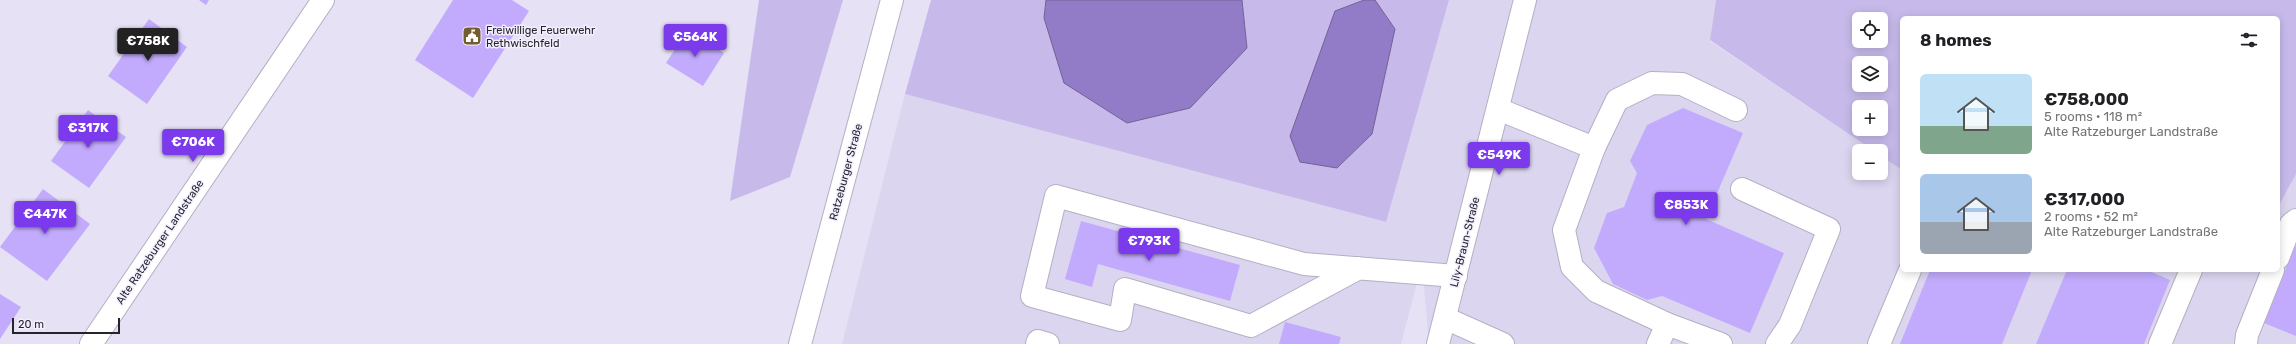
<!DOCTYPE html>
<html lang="en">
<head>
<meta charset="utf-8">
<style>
	:root { --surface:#fff; --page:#f6f6f6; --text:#202124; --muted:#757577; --accent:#7c3aed }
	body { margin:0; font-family:Rubik,sans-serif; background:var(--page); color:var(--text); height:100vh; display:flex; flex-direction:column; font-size:15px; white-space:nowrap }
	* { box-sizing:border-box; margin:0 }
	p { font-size:13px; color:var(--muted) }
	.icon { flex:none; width:22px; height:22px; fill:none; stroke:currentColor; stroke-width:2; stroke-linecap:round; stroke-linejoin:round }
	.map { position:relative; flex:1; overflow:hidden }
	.panel { position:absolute; left:1900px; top:16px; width:380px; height:256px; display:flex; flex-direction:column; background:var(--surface); border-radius:6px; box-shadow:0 2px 10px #0003 }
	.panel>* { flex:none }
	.buttons { position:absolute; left:1852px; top:12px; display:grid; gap:8px }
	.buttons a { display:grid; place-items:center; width:36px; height:36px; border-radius:6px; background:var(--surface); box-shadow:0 2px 10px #0003; font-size:20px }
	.scale { position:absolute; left:12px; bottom:10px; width:108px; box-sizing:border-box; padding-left:4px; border:2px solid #26242b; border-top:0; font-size:11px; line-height:14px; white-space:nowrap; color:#26242b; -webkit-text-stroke:3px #f3efff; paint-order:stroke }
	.price { position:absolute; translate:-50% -34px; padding:0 9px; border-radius:4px; background:var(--accent); color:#fff; font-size:13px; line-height:26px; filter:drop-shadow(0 1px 2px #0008) }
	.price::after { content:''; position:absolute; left:50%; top:24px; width:12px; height:9px; margin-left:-6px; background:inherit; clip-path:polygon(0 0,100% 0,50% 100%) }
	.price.active { background:#222; color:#fff }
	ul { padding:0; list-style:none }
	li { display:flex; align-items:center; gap:12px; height:100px; padding:0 20px }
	li span { display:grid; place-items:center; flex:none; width:112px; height:80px; border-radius:6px; color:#555 }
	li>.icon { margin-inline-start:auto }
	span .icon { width:48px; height:48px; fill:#fffc; stroke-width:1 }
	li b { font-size:17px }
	h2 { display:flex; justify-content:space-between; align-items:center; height:48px; padding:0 20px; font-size:17px }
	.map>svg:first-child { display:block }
</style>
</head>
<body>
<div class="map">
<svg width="2296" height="344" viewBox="0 0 2296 344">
	<rect width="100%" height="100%" fill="#e6e1f5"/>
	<path fill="#dcd5f0" d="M1449 0H1716L1710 41 1874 151H1859V173H1881V156L1902 170V270H2278V207L2296 174V344H1429L1422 264 1401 344H842L905 94 1385 222Z"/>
	<g fill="#c7baeb" fill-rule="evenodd">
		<path d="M759 0H843L790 177 730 201Z"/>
		<path d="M931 0H1046L1044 18 1247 48 1242 0H1364L1335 11 1337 168 1372 134 1395 29 1375 0H1449L1386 222 905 94Z"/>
		<path d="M1716 0H2296V174L2278 207V18H1902V170L1881 156V151H1874L1710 40ZM1859 19H1881V41H1859ZM1859 63H1881V85H1859ZM1859 107H1881V129H1859Z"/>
	</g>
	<g fill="#927bc7" stroke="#726198">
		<path d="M1046 0H1242L1247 48 1190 108 1127 123 1064 83 1044 18Z"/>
		<path d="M1364 0H1375L1395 29 1372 134 1337 168 1300 162 1290 136 1335 11Z"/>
	</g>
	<g fill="#c2abfc">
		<path d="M199 0H209L206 5Z"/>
		<path d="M453 0H512L529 11 473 98 415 60Z"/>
		<path d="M149 19 187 47 147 104 108 76Z"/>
		<path d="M688 29 724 53 703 86 666 63Z"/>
		<path d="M1683 108 1743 133 1706 219 1784 253 1750 333 1662 296 1647 300 1613 284 1594 248 1607 213 1624 207 1637 173 1630 161 1647 125Z"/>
		<path d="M88 110 126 137 89 188 51 161Z"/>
		<path d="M43 189 90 224 47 281 0 247Z"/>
		<path d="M1081 221 1240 265 1230 301 1098 264 1092 287 1065 279Z"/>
		<path d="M2295 246 2296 247V336L2264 323Z"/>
		<path d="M1930 270H2032L2002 344H1900Z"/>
		<path d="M2067 270H2147L2170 280 2144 344H2036Z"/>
		<path d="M0 294 21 307 0 339Z"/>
		<path d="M1285 322 1341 337 1339 344H1279Z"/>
	</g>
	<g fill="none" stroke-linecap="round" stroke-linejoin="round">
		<g stroke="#b4afc3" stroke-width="24">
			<g id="minor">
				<path d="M1498 109 1594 148 1564 230 1572 267 1596 291 1667 324 1658 344"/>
				<path d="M1594 148 1617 100 1652 83 1682 84 1736 110"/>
				<path d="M1742 189 1829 229 1790 325 1777 344"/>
				<path d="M2278 258 2291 224 2296 220"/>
				<path d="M1359 268 1251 326 1125 289 1120 320 1032 296 1056 196 1304 264 1456 276"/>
				<path d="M1445 318 1503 344"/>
				<path d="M1667 324 1721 344"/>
				<path d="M91 344 323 0"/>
				<path d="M1037 344 1038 341 1048 344"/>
				<path d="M1438 344 1525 0"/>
				<path d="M1879 344 1910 270"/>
				<path d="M2160 344 2191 270"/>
				<path d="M2246 344 2247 335 2273 270"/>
			</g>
		</g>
		<g stroke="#b4afc3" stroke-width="24">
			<path id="major" d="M800 344 892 0"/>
		</g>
		<use href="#minor" stroke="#fff" stroke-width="22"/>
		<use href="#major" stroke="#fff" stroke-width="22"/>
	</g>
	<defs>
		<g id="civic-square" transform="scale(1)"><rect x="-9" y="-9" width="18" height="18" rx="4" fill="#725d2c" stroke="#f3efff"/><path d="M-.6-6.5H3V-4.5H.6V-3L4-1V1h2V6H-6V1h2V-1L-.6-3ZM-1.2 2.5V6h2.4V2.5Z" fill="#fff"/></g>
	</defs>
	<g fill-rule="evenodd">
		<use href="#civic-square" x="472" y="36"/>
	</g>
	<g text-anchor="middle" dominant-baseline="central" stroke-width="3" stroke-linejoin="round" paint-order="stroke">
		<g font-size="11" fill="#26242b" stroke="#f3efff" text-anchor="start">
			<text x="486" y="30">Freiwillige Feuerwehr<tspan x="486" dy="13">Rethwischfeld</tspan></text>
		</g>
		<g font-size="11" fill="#26242b" stroke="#f3efff">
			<text transform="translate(846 172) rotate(-75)">Ratzeburger Straße</text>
			<text transform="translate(160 242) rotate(-56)">Alte Ratzeburger Landstraße</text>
			<text transform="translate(1465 242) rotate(-76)">Lily-Braun-Straße</text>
		</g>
	</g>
</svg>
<div class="buttons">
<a><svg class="icon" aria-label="locate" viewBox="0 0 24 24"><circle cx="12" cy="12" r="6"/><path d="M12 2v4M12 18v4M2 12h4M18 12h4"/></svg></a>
<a><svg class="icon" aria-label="layers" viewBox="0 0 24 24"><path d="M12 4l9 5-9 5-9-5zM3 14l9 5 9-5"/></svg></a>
<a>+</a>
<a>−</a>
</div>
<div class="scale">20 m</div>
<b class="price" style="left:695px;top:58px">€564K</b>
<b class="price active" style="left:148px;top:62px">€758K</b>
<b class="price" style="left:88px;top:149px">€317K</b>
<b class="price" style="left:193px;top:163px">€706K</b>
<b class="price" style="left:1499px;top:176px">€549K</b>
<b class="price" style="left:1686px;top:226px">€853K</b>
<b class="price" style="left:45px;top:235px">€447K</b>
<b class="price" style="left:1149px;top:262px">€793K</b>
<section class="panel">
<h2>8 homes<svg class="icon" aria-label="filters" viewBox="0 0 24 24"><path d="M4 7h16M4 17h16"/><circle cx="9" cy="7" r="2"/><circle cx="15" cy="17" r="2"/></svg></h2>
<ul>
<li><span style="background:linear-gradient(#bfe0f5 65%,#7fa58c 0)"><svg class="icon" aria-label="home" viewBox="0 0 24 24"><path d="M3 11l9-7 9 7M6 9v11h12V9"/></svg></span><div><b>€758,000</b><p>5 rooms · 118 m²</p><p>Alte Ratzeburger Landstraße</p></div></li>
<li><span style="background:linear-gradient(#a9c7e8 60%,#9aa5b1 0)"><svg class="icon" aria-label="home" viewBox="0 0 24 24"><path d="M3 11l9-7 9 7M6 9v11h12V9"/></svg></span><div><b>€317,000</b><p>2 rooms · 52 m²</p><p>Alte Ratzeburger Landstraße</p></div></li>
</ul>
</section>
</div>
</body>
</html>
